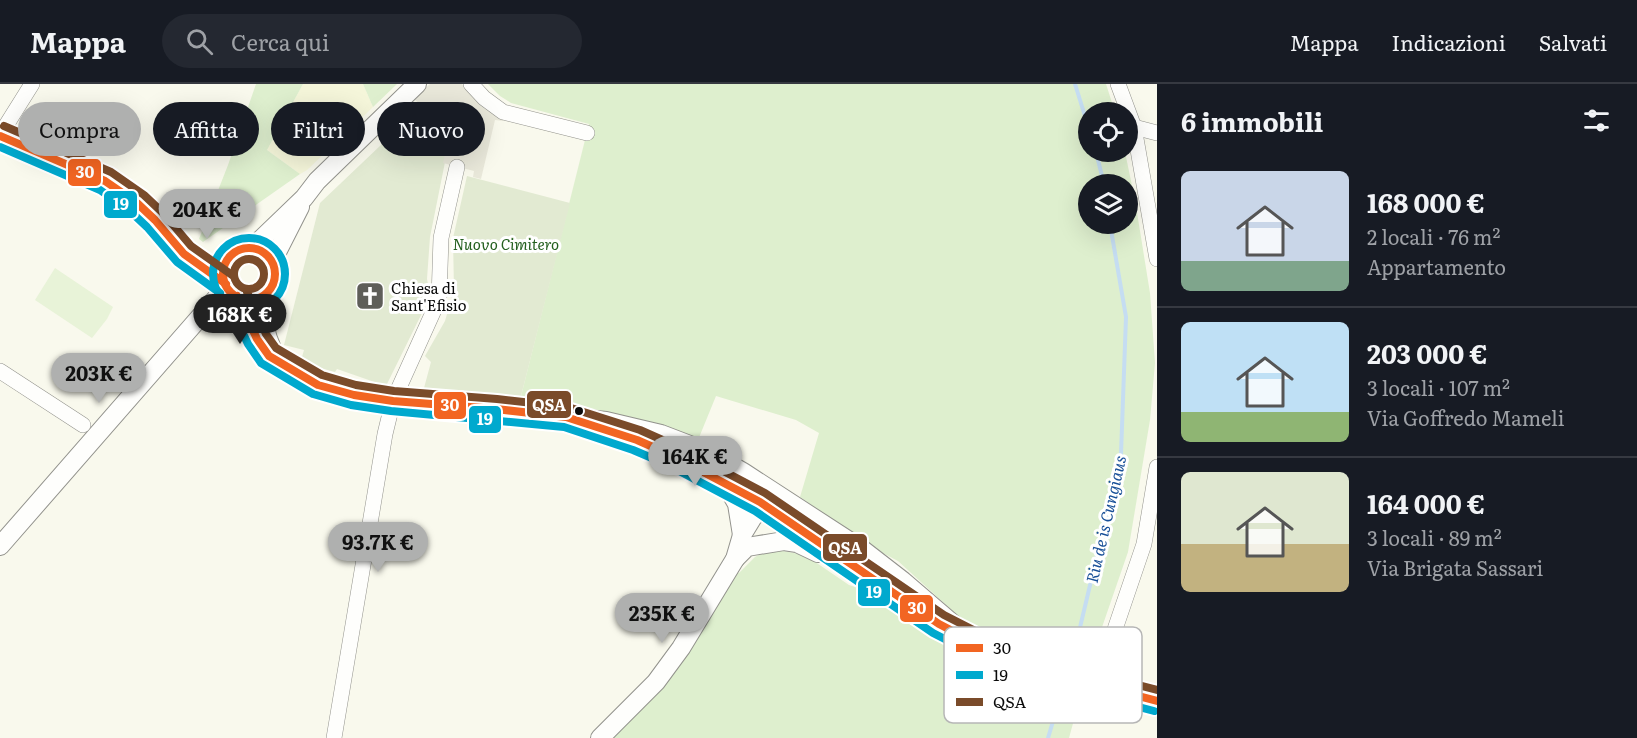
<!DOCTYPE html>
<html lang="it">
<head>
<meta charset="utf-8">
<style>
	:root { --surface:#171b24; --page:#242831; --text:#f1f3f6; --muted:#9ea1a6; --line:#363941; --accent:#afb0af }
	body { margin:0; font-family:Literata,serif; background:var(--page); color:var(--text); height:100vh; display:flex; flex-direction:column; font-size:22px; white-space:nowrap }
	* { box-sizing:border-box; margin:0 }
	p { font-size:20px; color:var(--muted) }
	.icon { flex:none; width:33px; height:33px; fill:none; stroke:currentColor; stroke-width:2; stroke-linecap:round; stroke-linejoin:round }
	.map { position:relative; flex:1; overflow:hidden }
	.panel { display:flex; flex-direction:column; background:var(--surface); width:480px }
	.panel>* { flex:none }
	.top-card { position:absolute; left:18px; top:18px; width:570px; height:54px; display:flex; gap:12px }
	.controls { position:absolute; left:1078px; top:18px; display:grid; gap:12px }
	.controls a { display:grid; place-items:center; width:60px; height:60px; border-radius:50%; background:var(--surface); box-shadow:0 6px 24px #0002; font-size:30px }
	.price { position:absolute; translate:-50% -51px; padding:0 14px; border-radius:21px; background:var(--accent); color:#111; font-size:20px; line-height:39px; filter:drop-shadow(0 2px 3px #0008) }
	.price::after { content:''; position:absolute; left:50%; top:36px; width:18px; height:14px; margin-left:-9px; background:inherit; clip-path:polygon(0 0,100% 0,50% 100%) }
	.price.on { background:#222; color:#fff }
	ul { padding:0; list-style:none }
	li { display:flex; align-items:center; gap:18px; height:150px; padding:0 24px }
	li+li { border-top:2px solid var(--line) }
	li span { display:grid; place-items:center; flex:none; width:168px; height:120px; border-radius:9px; color:#555 }
	li>.icon { margin-inline-start:auto }
	span .icon { width:72px; height:72px; fill:#fffc; stroke-width:1 }
	li b { font-size:26px }
	h2 { display:flex; justify-content:space-between; align-items:center; height:72px; padding:0 24px; font-size:26px }
	.tag { padding:0 21px; border-radius:27px; background:var(--surface); box-shadow:0 6px 24px #0002; font-size:21px; line-height:54px }
	.tag.on { background:var(--accent); color:#111 }
	header { display:flex; align-items:center; gap:36px; box-sizing:border-box; height:84px; padding:0 30px; background:var(--surface); border-bottom:2px solid var(--line) }
	header strong { font-size:28px }
	nav { display:flex; gap:33px; margin-inline-start:auto; font-size:21px }
	.search { width:420px; height:54px; background:var(--page); display:flex; align-items:center; gap:15px; box-sizing:border-box; padding:0 21px; border-radius:33px; color:var(--muted); font-size:22px }
	main { display:flex; flex:1; min-height:0 }
	.map>svg:first-child { display:block }
</style>
</head>
<body>
<header>
<strong>Mappa</strong>
<div class="search"><svg class="icon" aria-label="search" viewBox="0 0 24 24"><circle cx="10" cy="10" r="6"/><path d="M15 15l6 6"/></svg>Cerca qui</div>
<nav><a>Mappa</a><a>Indicazioni</a><a>Salvati</a></nav>
</header>
<main>
<div class="map">
<svg width="1157" height="654" viewBox="0 0 1157 654">
	<rect width="100%" height="100%" fill="#f9f9ed"/>
	<path fill="#f5f6da" d="M303 0H363L373 23 307 86 300 90 267 66Z"/>
	<g fill="#deefce" fill-rule="evenodd">
		<path d="M256 0H303L267 66 300 90 203 158 199 155 228 81Z"/>
		<path d="M363 0H397L373 23Z"/>
		<path d="M488 0H1106L1115 28H1089V68H1125L1135 116 1150 209 1155 279 1150 336 1128 468 1090 578 1079 582 1071 607 1081 610 1069 654H613L641 626 736 488 739 489 755 473 764 468 777 466 805 471 849 501 880 511 988 578 1046 598 1055 575 1025 567 1002 559 970 543 898 477 875 465 800 413 819 349 796 336 716 312 698 356C661 338 623 331 583 323L582 326 524 318 521 312 589 40 511 19 500 12ZM1089 100H1128V140H1089Z"/>
	</g>
	<g fill="#e2ead2">
		<path d="M422 22 455 28 430 153 427 195 429 205 423 227 386 302 337 285 335 288 313 282 302 273 304 266 284 261 320 119Z"/>
		<path d="M467 92 570 119 521 312 424 304 431 278 425 272 445 237 454 206 453 154Z"/>
	</g>
	<path fill="#e8f3d8" d="M55 184 113 223 107 235 92 254 35 216Z"/>
	<path fill="#e9e8da" d="M430 0H462L471 9 503 34V37L495 36 481 95 473 93 474 87 443 79 455 28 422 22 414 15Z"/>
	<g fill="none" stroke-linecap="round" stroke-linejoin="round">
		<g stroke="#c5ddf2" stroke-width="4">
			<path d="M1075 0 1089 45"/>
			<path d="M1096 68 1104 100"/>
			<path d="M1068 587 1078 552 1121 370 1126 233 1110 140"/>
			<path d="M1048 654 1065 597"/>
		</g>
		<g stroke="#92928c" stroke-width="16">
			<g id="minor">
				<path d="M471 0 484 14 503 28 587 49"/>
				<path d="M1118 0 1134 43 1157 175"/>
				<path d="M1134 43 1157 49"/>
				<path d="M0 51 32 0"/>
				<path d="M0 287 83 341"/>
				<path d="M1096 601 1144 460 1157 383"/>
				<path d="M334 654 385 350 393 317 439 215 441 154 457 83"/>
			</g>
		</g>
		<g stroke="#92928c" stroke-width="20">
			<g id="tertiary">
				<path d="M0 52 105 97 137 119 155 136 184 170 226 200"/>
				<path d="M252 164 304 114 317 97 417 0"/>
				<circle cx="249" cy="190" r="26"/>
				<path d="M272 178 300 123"/>
				<path d="M265 210C262 228 263 245 271 262"/>
				<path d="M237 212 257 255 269 272 318 301 354 311 393 317 496 325 606 337 661 350 708 368 743 388 863 466 903 497 973 557"/>
				<path d="M616 349C735 387 834 471 937 539"/>
				<path d="M725 399 737 420 742 451"/>
				<path d="M0 462 227 202"/>
				<path d="M735 475 747 463 784 457 797 459 818 469"/>
				<path d="M962 551 1011 575 1077 596 1157 617"/>
				<path d="M600 654 656 598 681 564 735 475 742 451 753 433 759 428 777 422"/>
			</g>
		</g>
		<use href="#minor" stroke="#fefefc" stroke-width="15"/>
		<use href="#tertiary" stroke="#fefefc" stroke-width="18"/>
		<g stroke="#fff" stroke-width="12">
			<g id="bus-1">
				<path d="M0 52 105 97 137 119 155 136 184 170 226 200"/>
				<circle cx="249" cy="190" r="26"/>
				<path d="M237 212 257 255 269 272 318 301 354 311 393 317 496 325 566 333 637 356 671 371 760 418 939 540 987 565 1011 575 1077 596 1157 617"/>
			</g>
		</g>
		<g stroke="#fff" stroke-width="12">
			<g id="bus-2">
				<path d="M0 63 100 106 130 127 147 143 177 178 220 209"/>
				<circle cx="249" cy="190" r="36"/>
				<path d="M227 216 248 260 261 279 313 310 351 321 391 327 564 343 633 366 666 380 755 427 933 549 982 574 1008 585 1074 606 1154 627"/>
			</g>
		</g>
		<g stroke="#fff" stroke-width="12">
			<g id="bus-3">
				<path d="M4 42 111 88 144 111 163 129 191 162 232 191"/>
				<circle cx="249" cy="190" r="15"/>
				<path d="M247 208 266 250 276 264 322 291 356 301 394 307 497 315 568 323 640 346 676 362 765 409 944 531 991 555 1015 565 1080 586 1157 606"/>
			</g>
		</g>
		<use href="#bus-1" stroke="#f26522" stroke-width="8"/>
		<use href="#bus-2" stroke="#00a9ce" stroke-width="8"/>
		<use href="#bus-3" stroke="#7a4b2a" stroke-width="8"/>
	</g>
	<defs>
		<g id="church-square" transform="scale(1.5)"><rect x="-9" y="-9" width="18" height="18" rx="4" fill="#5e5e59" stroke="#fff"/><path d="M-1.2-6h2.4v3.5h3.3v2.4h-3.3V6h-2.4V-.1h-3.3v-2.4h3.3Z" fill="#fff"/></g>
	</defs>
	<g fill-rule="evenodd">
		<use href="#church-square" x="370" y="212"/>
	</g>
	<circle fill="#0a0a0a" stroke="#fff" stroke-width="2" cx="579" cy="327" r="5"/>
	<g text-anchor="middle" dominant-baseline="central" stroke-width="6" stroke-linejoin="round" paint-order="stroke">
		<g font-size="15" font-style="italic" fill="#235f1e" stroke="#fff">
			<text x="506" y="159">Nuovo Cimitero</text>
		</g>
		<g font-size="15" fill="#0a0a0a" stroke="#fff" text-anchor="start">
			<text x="391" y="203">Chiesa di<tspan x="391" dy="17">Sant'Efisio</tspan></text>
		</g>
		<g font-size="16" font-style="italic" fill="#185098" stroke="#fff">
			<text transform="translate(1105 435) rotate(-77)">Riu de is Cungiaus</text>
		</g>
	</g>
	<rect x="944" y="543" width="198" height="96" rx="9" fill="#fff" stroke="#b6b6b6" stroke-width="1.5"/>
	<rect x="956" y="560" width="27" height="8" fill="#f26522"/>
	<rect x="956" y="587" width="27" height="8" fill="#00a9ce"/>
	<rect x="956" y="614" width="27" height="8" fill="#7a4b2a"/>
	<g font-size="16" fill="#0a0a0a">
		<text x="993" y="570">30</text>
		<text x="993" y="597">19</text>
		<text x="993" y="624">QSA</text>
	</g>
	<g stroke="#fff" stroke-width="2">
		<rect x="67" y="74" width="35" height="29" rx="6" fill="#f26522"/>
		<rect x="103" y="106" width="35" height="29" rx="6" fill="#00a9ce"/>
		<rect x="526" y="306" width="46" height="29" rx="6" fill="#7a4b2a"/>
		<rect x="433" y="307" width="34" height="29" rx="6" fill="#f26522"/>
		<rect x="468" y="321" width="34" height="29" rx="6" fill="#00a9ce"/>
		<rect x="822" y="449" width="46" height="29" rx="6" fill="#7a4b2a"/>
		<rect x="857" y="494" width="34" height="29" rx="6" fill="#00a9ce"/>
		<rect x="899" y="510" width="35" height="29" rx="6" fill="#f26522"/>
	</g>
	<g font-size="16" text-anchor="middle" font-weight="bold" fill="#fff">
		<text x="85" y="94">30</text>
		<text x="121" y="126">19</text>
		<text x="549" y="327">QSA</text>
		<text x="450" y="327">30</text>
		<text x="485" y="341">19</text>
		<text x="845" y="470">QSA</text>
		<text x="874" y="514">19</text>
		<text x="917" y="530">30</text>
	</g>
</svg>
<div class="controls">
<a><svg class="icon" aria-label="locate" viewBox="0 0 24 24"><circle cx="12" cy="12" r="6"/><path d="M12 2v4M12 18v4M2 12h4M18 12h4"/></svg></a>
<a><svg class="icon" aria-label="layers" viewBox="0 0 24 24"><path d="M12 4l9 5-9 5-9-5zM3 14l9 5 9-5"/></svg></a>
</div>
<b class="price" style="left:207px;top:156px">204K €</b>
<b class="price on" style="left:240px;top:261px">168K €</b>
<b class="price" style="left:99px;top:320px">203K €</b>
<b class="price" style="left:695px;top:403px">164K €</b>
<b class="price" style="left:378px;top:489px">93.7K €</b>
<b class="price" style="left:662px;top:560px">235K €</b>
<div class="top-card">
<a class="tag on">Compra</a>
<a class="tag">Affitta</a>
<a class="tag">Filtri</a>
<a class="tag">Nuovo</a>
</div>
</div>
<section class="panel">
<h2>6 immobili<svg class="icon" aria-label="filters" viewBox="0 0 24 24"><path d="M4 7h16M4 17h16"/><circle cx="9" cy="7" r="2"/><circle cx="15" cy="17" r="2"/></svg></h2>
<ul>
<li><span style="background:linear-gradient(#c9d6e8 75%,#7fa58c 0)"><svg class="icon" aria-label="home" viewBox="0 0 24 24"><path d="M3 11l9-7 9 7M6 9v11h12V9"/></svg></span><div><b>168 000 €</b><p>2 locali · 76 m²</p><p>Appartamento</p></div></li>
<li><span style="background:linear-gradient(#bfe0f5 75%,#8fb573 0)"><svg class="icon" aria-label="home" viewBox="0 0 24 24"><path d="M3 11l9-7 9 7M6 9v11h12V9"/></svg></span><div><b>203 000 €</b><p>3 locali · 107 m²</p><p>Via Goffredo Mameli</p></div></li>
<li><span style="background:linear-gradient(#dfe7d0 60%,#c2b280 0)"><svg class="icon" aria-label="home" viewBox="0 0 24 24"><path d="M3 11l9-7 9 7M6 9v11h12V9"/></svg></span><div><b>164 000 €</b><p>3 locali · 89 m²</p><p>Via Brigata Sassari</p></div></li>
</ul>
</section>
</main>
</body>
</html>
